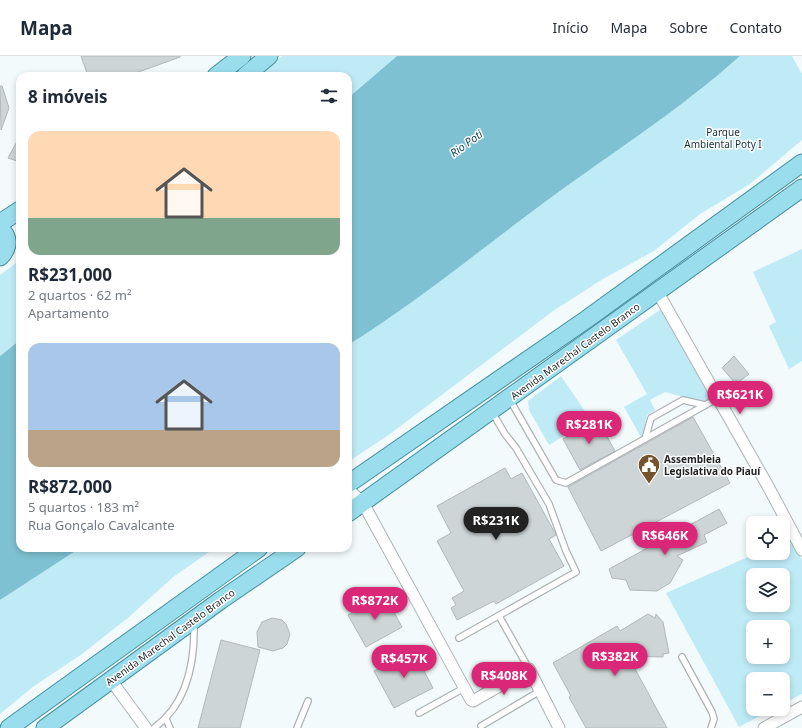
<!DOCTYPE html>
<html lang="pt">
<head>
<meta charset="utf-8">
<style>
	:root { --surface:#fff; --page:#f2f2f3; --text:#1f2937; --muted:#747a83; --line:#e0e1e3; --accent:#db2777 }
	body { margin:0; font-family:"Noto Sans",sans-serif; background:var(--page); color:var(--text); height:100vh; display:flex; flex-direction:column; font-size:15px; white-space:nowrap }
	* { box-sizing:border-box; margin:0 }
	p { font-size:13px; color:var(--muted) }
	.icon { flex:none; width:22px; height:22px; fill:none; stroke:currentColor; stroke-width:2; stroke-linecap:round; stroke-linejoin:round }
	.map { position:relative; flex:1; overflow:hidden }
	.details { position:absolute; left:16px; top:16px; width:336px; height:480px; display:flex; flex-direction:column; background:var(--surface); border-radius:12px; box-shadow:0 2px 6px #0003 }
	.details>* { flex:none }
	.controls { position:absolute; left:746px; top:460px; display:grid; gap:8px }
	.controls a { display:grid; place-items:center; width:44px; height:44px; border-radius:8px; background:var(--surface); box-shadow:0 2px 6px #0003; font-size:20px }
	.price { position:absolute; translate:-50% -34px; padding:0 9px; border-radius:14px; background:var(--accent); color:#fff; font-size:13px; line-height:26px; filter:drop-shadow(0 1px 2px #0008) }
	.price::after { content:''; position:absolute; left:50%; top:24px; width:12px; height:9px; margin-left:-6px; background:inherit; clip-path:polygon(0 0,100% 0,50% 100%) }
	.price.on { background:#222; color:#fff }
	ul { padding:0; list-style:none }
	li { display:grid; align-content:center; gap:8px; height:212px; padding:0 12px }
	li span { display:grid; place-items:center; height:124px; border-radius:12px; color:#555 }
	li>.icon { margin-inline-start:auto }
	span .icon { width:72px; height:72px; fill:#fffc; stroke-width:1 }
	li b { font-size:17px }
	h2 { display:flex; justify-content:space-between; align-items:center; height:48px; padding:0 12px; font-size:17px }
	header { display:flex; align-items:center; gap:24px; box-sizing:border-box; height:56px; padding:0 20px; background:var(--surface); border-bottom:1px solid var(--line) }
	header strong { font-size:19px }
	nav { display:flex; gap:22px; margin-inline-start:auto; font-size:14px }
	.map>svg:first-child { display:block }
</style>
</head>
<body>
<header>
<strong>Mapa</strong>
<nav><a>Início</a><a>Mapa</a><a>Sobre</a><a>Contato</a></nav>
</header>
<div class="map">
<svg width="802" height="672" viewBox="0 0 802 672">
	<rect width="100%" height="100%" fill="#f3fafc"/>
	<g fill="#bfebf6" fill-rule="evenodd">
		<path d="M282 0H397L348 42V20H260Z"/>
		<path d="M740 0H792L802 18V84L750 128 700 158 654 195 603 223 553 255 390 378 348 406V289C419 245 482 192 549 143 613 96 681 53 740 0Z"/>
		<path d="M802 193V305L789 313 769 270 776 266 753 216Z"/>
		<path d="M20 204V284L0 300V219Z"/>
		<path d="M663 252 713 342 705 347 665 336 650 344 655 354 647 359 642 383 624 351 647 338 616 284Z"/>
		<path d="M561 320 591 364 549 389 529 354 528 345Z"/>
		<path d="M790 482 802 504V638L783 648V623H753V653H773L739 671 666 537 757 497H783V486ZM753 519H783V549H753ZM753 571H783V601H753Z"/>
		<path d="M80 492H215L173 521 129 561 82 598 34 630 0 658V544Z"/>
	</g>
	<g fill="#7ec1d2">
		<path d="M397 0H740C681 53 613 96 549 143 482 192 419 245 348 289V42Z"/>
		<path d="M20 284V492H80L0 544V300Z"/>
	</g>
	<g fill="#ced5d6" stroke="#b2b8ba">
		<path d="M81 0H180V1L133 18V20H88Z"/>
		<path d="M0 30H2L9 52 1 74Z"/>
		<path d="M20 80V106L8 102Z"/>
		<path d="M734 300 749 318 736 328 722 312Z"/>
		<path d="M693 361 730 427 601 495 568 431Z"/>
		<path d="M597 363 615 395 580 414 563 383Z"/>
		<path d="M505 412 511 423 522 417 555 477 556 479 549 483 564 510 496 548 494 545 457 564 451 552 456 549 452 542 464 535 437 485 451 477 437 450Z"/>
		<path d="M719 453 727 467 704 479 707 486 677 500 683 504 670 527 657 535 630 534 626 524 612 522 609 513Z"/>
		<path d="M384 538 402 571 366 591 348 559Z"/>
		<path d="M648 558 655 562 656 558 663 566 669 597 663 598V601L628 600 667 672H586L569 641 571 640 553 607 617 570 620 575Z"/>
		<path d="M272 562 282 564 286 568 290 578 287 588 283 592 273 595 258 591 257 576 262 566Z"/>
		<path d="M221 584 260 594 240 672H198Z"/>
		<path d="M413 594 433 632 394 652 374 615Z"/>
	</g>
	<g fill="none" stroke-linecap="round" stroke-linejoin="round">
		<g stroke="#adb3b5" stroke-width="8">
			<g id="lane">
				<path d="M510 344 556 424 566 427 718 342"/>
				<path d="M645 383 651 362 683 344 705 349"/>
				<path d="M499 560 529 613"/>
				<path d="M459 582 576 516 566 495 549 448 516 392 505 378 492 356"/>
				<path d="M682 601 712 656 714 663 711 672"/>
				<path d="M419 657 464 632"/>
				<path d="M166 663 170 672"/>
				<path d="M481 670 540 635"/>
				<path d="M154 672C187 648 195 606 194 567"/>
				<path d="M297 672 308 645"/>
			</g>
		</g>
		<g stroke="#adb3b5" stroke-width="13">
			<g id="street">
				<path d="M657 235 769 432 802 494"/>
				<path d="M348 433 363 447 471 644 473 645 529 613 559 672"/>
				<path d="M110 623 146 672"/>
				<path d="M764 672 802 651"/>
			</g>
		</g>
		<g stroke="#448f9f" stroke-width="19">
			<g id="primary">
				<path d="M216 20 242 0"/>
				<path d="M245 20 269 0"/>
				<path d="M0 167 20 154"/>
				<path d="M0 173C10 181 9 192 0 201"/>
				<path d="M348 428 587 263 802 107"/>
				<path d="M348 457 802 132"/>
				<path d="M9 672 259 492"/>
				<path d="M45 672 221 544 297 492"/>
			</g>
		</g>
		<use href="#lane" stroke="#fff" stroke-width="5.5"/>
		<use href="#street" stroke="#fff" stroke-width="11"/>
		<use href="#primary" stroke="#9adeed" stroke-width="17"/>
	</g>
	<defs>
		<g id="civic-pin" transform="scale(1.15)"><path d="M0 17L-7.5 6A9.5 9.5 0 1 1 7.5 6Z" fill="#76522c" stroke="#fff"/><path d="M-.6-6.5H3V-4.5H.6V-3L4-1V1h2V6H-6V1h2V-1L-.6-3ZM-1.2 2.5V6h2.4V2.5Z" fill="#fff"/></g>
	</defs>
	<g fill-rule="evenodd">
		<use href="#civic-pin" x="649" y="409"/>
	</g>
	<g text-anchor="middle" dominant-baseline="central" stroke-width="3" stroke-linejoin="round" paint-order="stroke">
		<g font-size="10" fill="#11333b" stroke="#fff">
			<text x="723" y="76">Parque<tspan x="723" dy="12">Ambiental Poty I</tspan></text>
		</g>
		<g font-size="10" fill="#212425" stroke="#fff">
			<text transform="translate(575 295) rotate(-36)">Avenida Marechal Castelo Branco</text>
			<text transform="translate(170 581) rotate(-36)">Avenida Marechal Castelo Branco</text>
		</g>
		<g font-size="10" font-weight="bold" fill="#212425" stroke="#fff" text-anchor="start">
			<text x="664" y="403">Assembleia<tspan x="664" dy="12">Legislativa do Piauí</tspan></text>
		</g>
		<g font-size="11" font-style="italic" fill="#0d4956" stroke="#fff">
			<text transform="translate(466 87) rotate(-36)">Rio Poti</text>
		</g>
	</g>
</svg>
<div class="controls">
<a><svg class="icon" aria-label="locate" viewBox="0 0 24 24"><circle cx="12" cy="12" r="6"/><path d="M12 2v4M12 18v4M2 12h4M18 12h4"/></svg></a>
<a><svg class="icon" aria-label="layers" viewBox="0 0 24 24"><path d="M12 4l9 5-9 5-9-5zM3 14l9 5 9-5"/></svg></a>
<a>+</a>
<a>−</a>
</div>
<b class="price" style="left:740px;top:359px">R$621K</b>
<b class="price" style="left:589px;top:389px">R$281K</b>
<b class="price on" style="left:496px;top:485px">R$231K</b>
<b class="price" style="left:665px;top:500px">R$646K</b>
<b class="price" style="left:375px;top:565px">R$872K</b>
<b class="price" style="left:615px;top:621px">R$382K</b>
<b class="price" style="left:404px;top:623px">R$457K</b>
<b class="price" style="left:504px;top:640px">R$408K</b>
<section class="details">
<h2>8 imóveis<svg class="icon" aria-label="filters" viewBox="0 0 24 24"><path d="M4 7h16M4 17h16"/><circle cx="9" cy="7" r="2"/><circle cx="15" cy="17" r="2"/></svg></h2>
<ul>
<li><span style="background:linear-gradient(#ffd9b3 70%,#7fa58c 0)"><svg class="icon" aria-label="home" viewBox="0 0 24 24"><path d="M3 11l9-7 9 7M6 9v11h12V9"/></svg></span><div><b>R$231,000</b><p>2 quartos · 62 m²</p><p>Apartamento</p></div></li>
<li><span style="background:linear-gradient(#a9c7e8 70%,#b9a48a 0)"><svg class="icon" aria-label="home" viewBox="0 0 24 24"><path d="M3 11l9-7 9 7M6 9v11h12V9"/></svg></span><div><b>R$872,000</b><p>5 quartos · 183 m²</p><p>Rua Gonçalo Cavalcante</p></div></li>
</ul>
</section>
</div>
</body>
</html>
